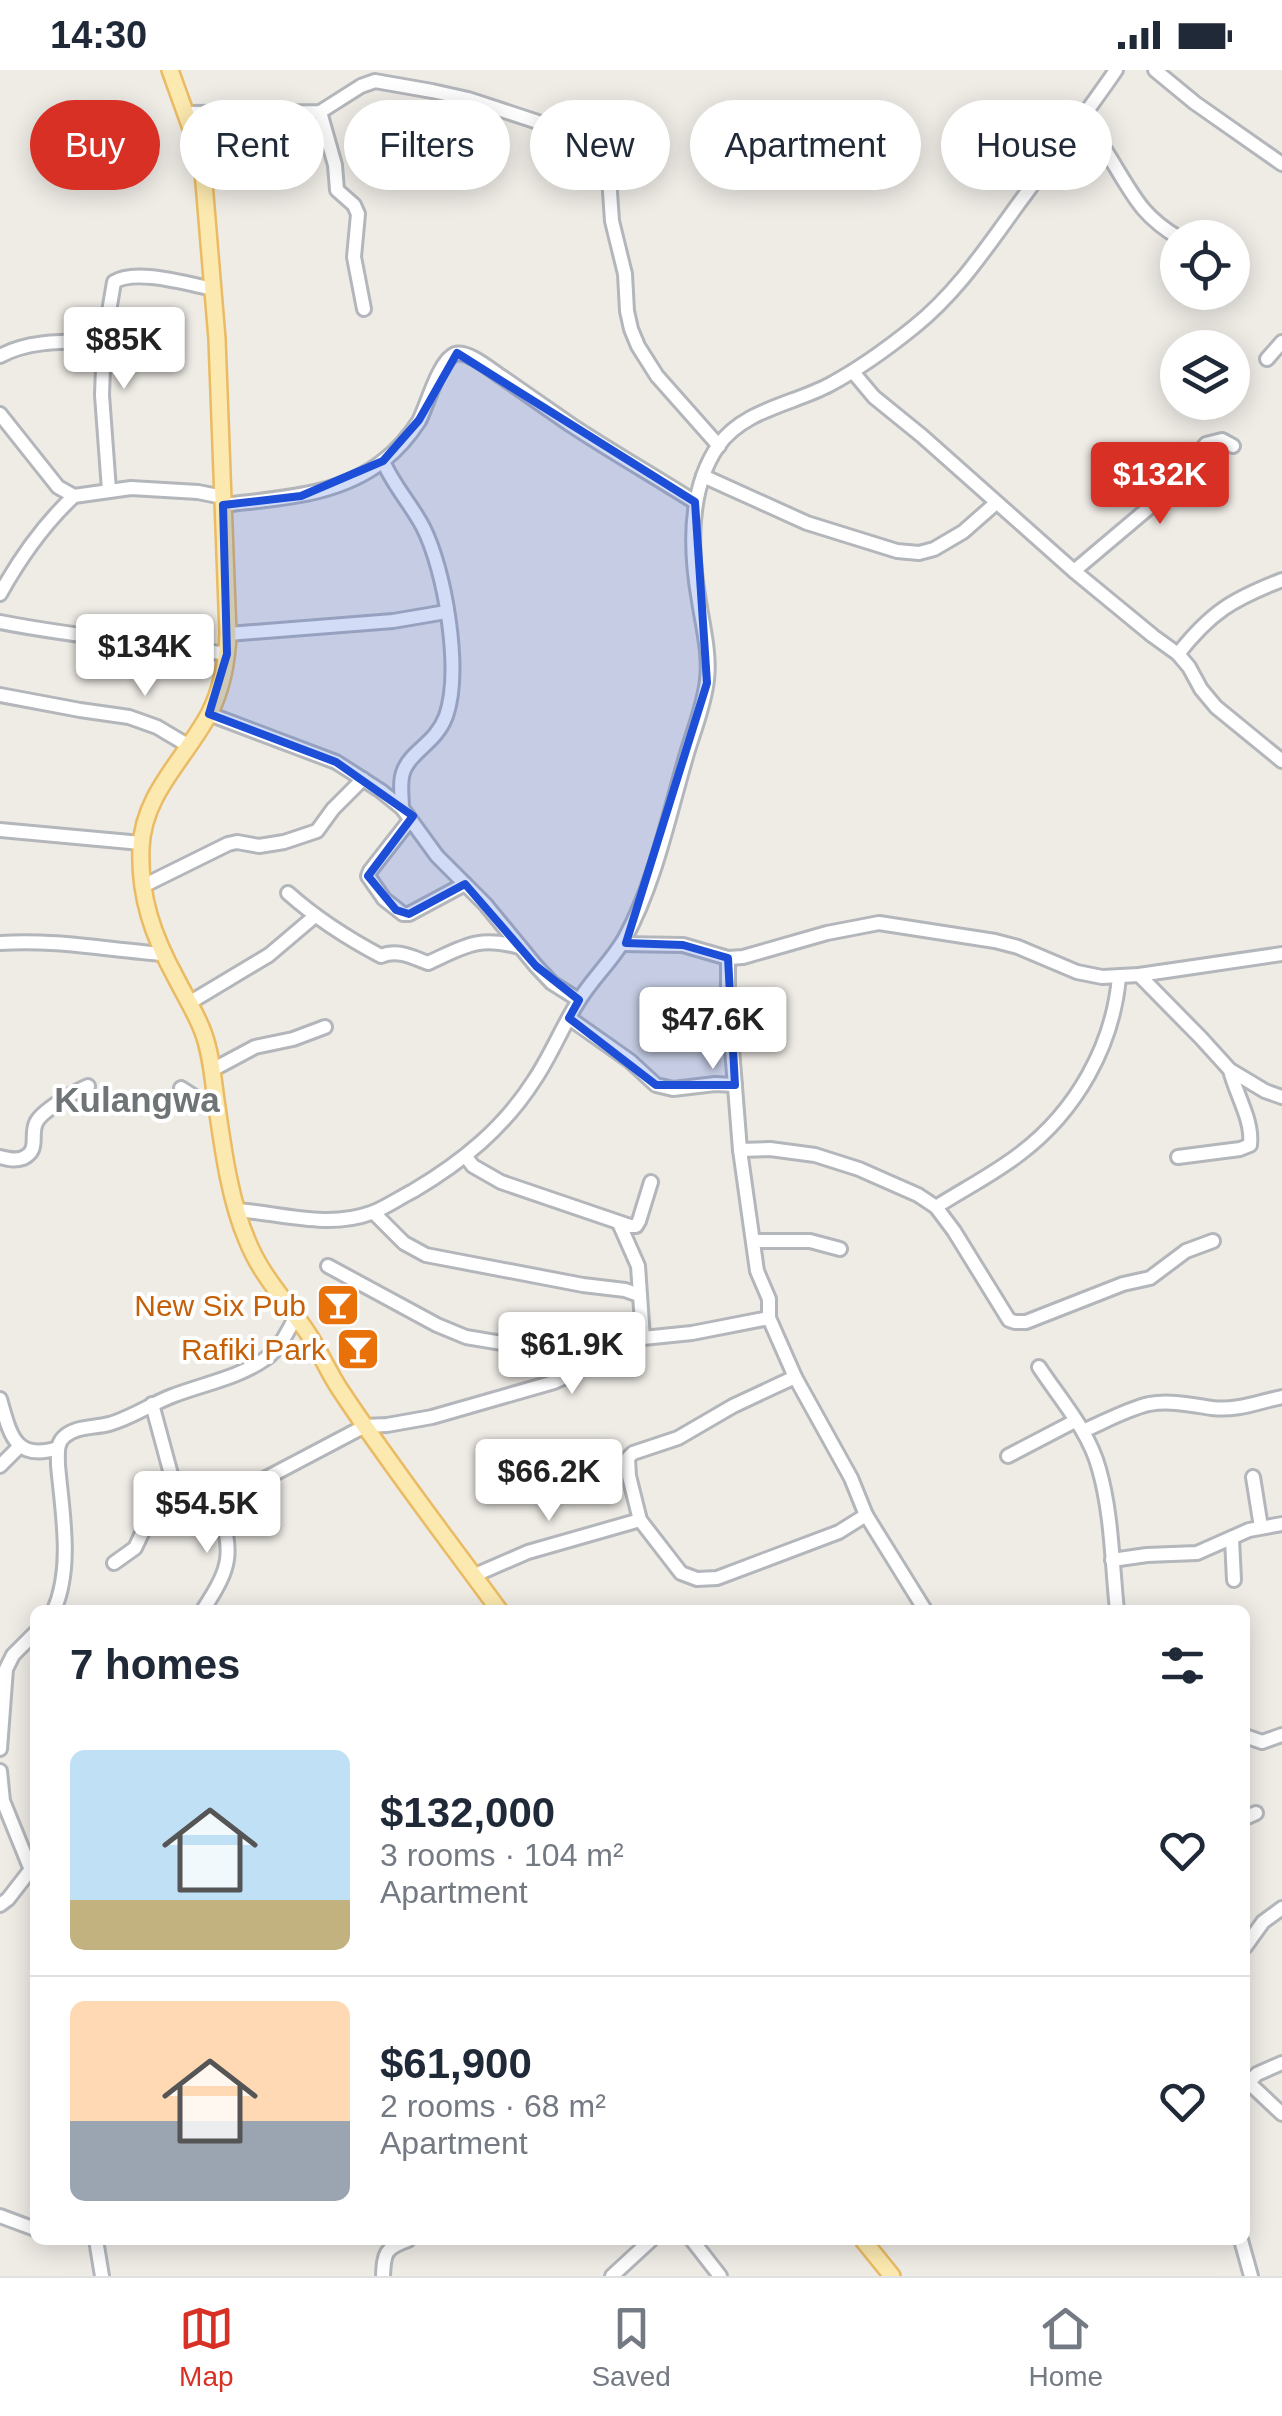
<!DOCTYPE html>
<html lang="en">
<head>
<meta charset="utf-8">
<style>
	:root { --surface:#fff; --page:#f6f6f7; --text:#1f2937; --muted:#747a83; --line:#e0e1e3; --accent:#d93025 }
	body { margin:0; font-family:Helvetica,sans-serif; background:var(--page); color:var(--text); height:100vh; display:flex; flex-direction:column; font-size:38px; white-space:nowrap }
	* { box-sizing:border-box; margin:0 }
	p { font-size:32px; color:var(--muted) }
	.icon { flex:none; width:55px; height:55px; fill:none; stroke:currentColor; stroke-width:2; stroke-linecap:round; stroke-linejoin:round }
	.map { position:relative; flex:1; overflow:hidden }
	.panel { position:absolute; left:30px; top:1535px; width:1220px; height:640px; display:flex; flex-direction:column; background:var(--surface); border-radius:15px; box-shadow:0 5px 25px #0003 }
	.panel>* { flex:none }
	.banner { position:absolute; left:30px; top:30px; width:1222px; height:90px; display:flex; gap:20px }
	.fabs { position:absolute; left:1160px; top:150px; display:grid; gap:20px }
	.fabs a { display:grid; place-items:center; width:90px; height:90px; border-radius:50%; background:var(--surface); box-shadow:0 5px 25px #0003; font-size:50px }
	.price { position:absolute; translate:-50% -85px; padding:0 22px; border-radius:10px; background:#fff; color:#222; font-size:32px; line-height:65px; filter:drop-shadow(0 2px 5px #0008) }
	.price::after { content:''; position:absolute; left:50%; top:60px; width:30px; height:22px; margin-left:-15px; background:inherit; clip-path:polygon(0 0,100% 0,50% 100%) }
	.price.selected { background:var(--accent); color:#fff }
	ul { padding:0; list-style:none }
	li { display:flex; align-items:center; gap:30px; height:250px; padding:0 40px }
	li+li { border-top:2px solid var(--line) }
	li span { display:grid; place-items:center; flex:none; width:280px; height:200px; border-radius:15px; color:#555 }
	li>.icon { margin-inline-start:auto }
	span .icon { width:120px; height:120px; fill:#fffc; stroke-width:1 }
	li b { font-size:42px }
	h2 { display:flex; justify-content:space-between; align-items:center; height:120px; padding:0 40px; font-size:42px }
	.chip { padding:0 35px; border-radius:45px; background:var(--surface); box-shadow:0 5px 25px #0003; font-size:35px; line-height:90px }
	.chip.selected { background:var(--accent); color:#fff }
	.status { display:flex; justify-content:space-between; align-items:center; height:70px; padding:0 50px; background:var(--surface); direction:ltr }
	.status svg { height:28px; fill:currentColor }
	.dock { display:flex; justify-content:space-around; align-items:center; height:140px; border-top:2px solid var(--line); background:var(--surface); font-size:28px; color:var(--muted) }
	.dock a { display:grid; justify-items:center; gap:5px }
	.dock .selected { color:var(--accent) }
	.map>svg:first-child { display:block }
</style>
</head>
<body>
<div class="status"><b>14:30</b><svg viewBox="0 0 49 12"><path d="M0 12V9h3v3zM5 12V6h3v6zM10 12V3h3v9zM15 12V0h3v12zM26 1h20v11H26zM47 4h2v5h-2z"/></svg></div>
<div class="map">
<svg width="1282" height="2206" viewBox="0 0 1282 2206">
	<rect width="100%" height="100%" fill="#efece6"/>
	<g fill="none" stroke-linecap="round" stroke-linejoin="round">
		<g stroke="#b3b6ba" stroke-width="18">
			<g id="minor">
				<path d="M1155 0 1195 33 1282 94"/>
				<path d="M320 42 335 95 337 120 354 135 358 144 354 187 364 239"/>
				<path d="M187 43 320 42 361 16 375 11 432 21 468 29 553 57 598 65 603 69 607 79 612 151 625 204 627 241 631 259 638 276 657 306 719 376"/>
				<path d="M1085 47C1094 64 1105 79 1115 96 1135 129 1144 147 1179 168"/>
				<path d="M0 286C31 269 70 272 104 271"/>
				<path d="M1267 289 1282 272"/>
				<path d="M853 302 874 327 922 366 1074 501 1153 566 1178 584 1189 597 1201 619 1216 637 1282 691"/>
				<path d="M0 344 58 417 74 426 131 418 198 422 223 427"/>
				<path d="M383 391C393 415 411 434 423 457 445 500 462 600 446 646 436 673 412 680 404 700 399 711 402 726 402 738"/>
				<path d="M703 406 807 453 897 481 919 483 934 479 963 462 996 433"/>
				<path d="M109 420 102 325 104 271 114 212C135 198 188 214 213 219"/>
				<path d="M223 435C278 428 337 427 383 391 396 381 410 365 419 351 427 336 439 290 455 284 468 280 491 300 502 307 525 323 548 339 571 355 612 382 654 406 695 432"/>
				<path d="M1074 501 1170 420 1206 374 1222 370 1233 376"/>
				<path d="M0 524C20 488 44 454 74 426"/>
				<path d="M0 552C75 567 151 573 227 584"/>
				<path d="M228 564 393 551 446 542"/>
				<path d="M1178 584C1211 542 1233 529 1282 510"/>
				<path d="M0 625 80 640 129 647 157 657 189 676"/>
				<path d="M209 644 336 692 381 721 402 738 437 786 485 834 536 896 552 913 579 930"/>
				<path d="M410 750 370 801 368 806 384 829 403 844H409L465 814"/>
				<path d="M0 760 141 773"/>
				<path d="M143 816 228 774 237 772 259 776 284 772 317 761 333 739 363 709"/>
				<path d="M288 823C316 848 347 868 381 886 397 879 412 887 428 893 463 877 479 865 519 877"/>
				<path d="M0 873C55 869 109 880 164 884"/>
				<path d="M622 874 683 875 728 888 743 887 827 863 879 853 995 871 1018 877 1077 902 1102 907 1139 905 1282 884"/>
				<path d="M728 888V928L740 1080 757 1201 769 1229V1248L795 1307 851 1408 866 1445 925 1540"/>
				<path d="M1139 905 1201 968 1230 1000 1265 1021 1282 1027"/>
				<path d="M189 933 269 885 315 846"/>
				<path d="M569 948 630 991 656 1015 673 1019 715 1014 735 1015"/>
				<path d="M212 1000 255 977 293 969 325 957"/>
				<path d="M181 1018 206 1034 217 1037"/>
				<path d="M740 1080 770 1079 815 1085 859 1099 918 1125 936 1137 954 1161 1009 1250 1015 1252H1026L1123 1214 1150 1208 1186 1181 1213 1171"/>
				<path d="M0 1087C8 1089 15 1091 23 1088 40 1080 30 1066 36 1053 41 1041 76 1021 88 1016"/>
				<path d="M466 1087 473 1096 501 1112 630 1156H636L639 1151 651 1112"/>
				<path d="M1178 1087 1240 1079 1250 1075C1253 1050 1236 1025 1230 1000"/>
				<path d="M936 1137C964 1119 994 1104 1021 1083 1076 1041 1113 976 1119 907"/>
				<path d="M236 1140C280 1143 327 1159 371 1143 385 1138 399 1128 413 1121 462 1092 504 1058 535 1009 551 985 562 957 578 932 591 910 612 891 625 868 654 815 667 753 684 694 691 667 704 638 707 610 710 584 703 557 699 531 690 480 688 420 718 376 743 340 793 334 829 315 859 299 888 278 914 257 959 221 988 175 1022 129 1053 86 1086 44 1116 0"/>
				<path d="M374 1143 404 1173 426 1185 583 1215 625 1220 639 1225"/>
				<path d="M619 1153 638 1196 643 1268"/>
				<path d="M753 1171H810L840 1179"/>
				<path d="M328 1196 437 1255 466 1267 532 1278 555 1287 576 1302"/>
				<path d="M1039 1297C1060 1329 1089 1361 1099 1399 1112 1444 1112 1494 1117 1540"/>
				<path d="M795 1307 733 1336 678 1368 633 1383 628 1388 629 1406 640 1450 681 1503 697 1509 717 1508 839 1462 866 1445"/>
				<path d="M0 1329C10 1363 14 1392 58 1378"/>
				<path d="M152 1334 182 1445"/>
				<path d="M1083 1361C1104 1352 1127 1339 1149 1334 1170 1330 1192 1335 1212 1338 1237 1341 1258 1332 1282 1327"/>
				<path d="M1008 1386 1075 1351"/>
				<path d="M0 1396 19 1377"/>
				<path d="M1253 1407 1261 1457"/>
				<path d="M1232 1469 1234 1510"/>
				<path d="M1112 1490 1147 1485 1197 1483 1249 1460 1282 1454"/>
				<path d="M114 1493 135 1478 144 1459 215 1435 365 1356 387 1355 432 1347 554 1312 576 1302 600 1286 643 1268 692 1263 769 1248"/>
				<path d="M475 1505 528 1482 640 1450"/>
				<path d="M54 1540C73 1497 62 1441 58 1395 58 1384 56 1373 65 1366 77 1356 94 1358 109 1354 131 1348 151 1334 172 1326 203 1314 238 1308 265 1289 280 1279 288 1261 296 1246"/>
				<path d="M203 1540C233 1494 232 1485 219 1433"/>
				<path d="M1245 1666 1262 1672 1282 1665"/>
				<path d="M0 1679 6 1599 13 1585 35 1563"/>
				<path d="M0 1701 3 1731 29 1795 35 1801"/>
				<path d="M1245 1748 1256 1743"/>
				<path d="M0 1835 8 1829 32 1798"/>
				<path d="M1245 1877 1263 1852 1282 1838"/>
				<path d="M1248 2012 1282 2044"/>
				<path d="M1246 2015 1257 2004 1282 1993"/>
				<path d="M0 2146 35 2159"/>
				<path d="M96 2170 102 2206"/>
				<path d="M692 2170 720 2206"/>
				<path d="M1241 2170 1251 2206"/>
				<path d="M383 2206C384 2183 385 2178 408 2170"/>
				<path d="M612 2206 651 2170"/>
			</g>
		</g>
		<g stroke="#eabb64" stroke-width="20">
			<g id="major">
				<path d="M170 0 202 89 217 269 228 564C227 592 222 619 209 644 185 689 143 724 141 778 139 826 153 866 176 908 185 926 196 943 203 962 212 986 213 1012 217 1037 223 1079 230 1131 247 1170 261 1206 288 1233 309 1265 320 1282 328 1301 339 1318 389 1394 445 1466 499 1540"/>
				<path d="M863 2170 892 2206"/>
			</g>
		</g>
		<use href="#minor" stroke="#fff" stroke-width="12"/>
		<use href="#major" stroke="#fbe9af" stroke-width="15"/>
	</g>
	<path fill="#1d4ed8" fill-opacity="0.2" stroke="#1d4ed8" stroke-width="8" stroke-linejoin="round" d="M457 283 695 432 707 613 626 873 683 875 728 888 735 1015H656L569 948 579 930 536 896 465 814 409 844 396 840 368 806 413 746 336 692 209 644 227 584 223 435 301 426 383 391 419 350Z"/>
	<defs>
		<g id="bar-square" transform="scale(2.25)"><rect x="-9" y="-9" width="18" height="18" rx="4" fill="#e8710a" stroke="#fff"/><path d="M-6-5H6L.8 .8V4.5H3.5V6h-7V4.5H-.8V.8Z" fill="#fff"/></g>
	</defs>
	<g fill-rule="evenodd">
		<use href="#bar-square" x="338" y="1235"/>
		<use href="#bar-square" x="358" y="1279"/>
	</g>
	<g text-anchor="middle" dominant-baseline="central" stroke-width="8" stroke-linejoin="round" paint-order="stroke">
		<g font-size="30" fill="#c56008" stroke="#fff" text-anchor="end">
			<text x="306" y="1235">New Six Pub</text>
			<text x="326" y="1279">Rafiki Park</text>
		</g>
		<g font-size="35" font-weight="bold" fill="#6f7477" stroke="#fff">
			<text x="137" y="1029">Kulangwa</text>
		</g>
	</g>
</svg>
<div class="fabs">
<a><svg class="icon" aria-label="locate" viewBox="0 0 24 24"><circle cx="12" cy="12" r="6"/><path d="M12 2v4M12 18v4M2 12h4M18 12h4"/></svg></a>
<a><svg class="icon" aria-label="layers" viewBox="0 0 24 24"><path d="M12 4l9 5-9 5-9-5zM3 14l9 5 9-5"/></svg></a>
</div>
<b class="price" style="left:124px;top:322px">$85K</b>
<b class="price selected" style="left:1160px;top:457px">$132K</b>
<b class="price" style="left:145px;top:629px">$134K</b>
<b class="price" style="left:713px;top:1002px">$47.6K</b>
<b class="price" style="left:572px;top:1327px">$61.9K</b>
<b class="price" style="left:549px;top:1454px">$66.2K</b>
<b class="price" style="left:207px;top:1486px">$54.5K</b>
<div class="banner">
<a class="chip selected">Buy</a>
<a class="chip">Rent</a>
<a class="chip">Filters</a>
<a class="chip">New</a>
<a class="chip">Apartment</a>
<a class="chip">House</a>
</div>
<section class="panel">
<h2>7 homes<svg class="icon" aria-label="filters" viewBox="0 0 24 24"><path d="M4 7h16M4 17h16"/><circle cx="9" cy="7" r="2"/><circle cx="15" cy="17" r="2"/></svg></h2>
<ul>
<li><span style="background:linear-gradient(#bfe0f5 75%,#c2b280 0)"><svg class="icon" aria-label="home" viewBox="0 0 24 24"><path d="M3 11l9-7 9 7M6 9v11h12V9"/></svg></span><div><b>$132,000</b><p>3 rooms · 104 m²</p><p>Apartment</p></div><svg class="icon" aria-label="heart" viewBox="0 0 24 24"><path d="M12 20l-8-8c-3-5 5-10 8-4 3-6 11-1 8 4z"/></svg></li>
<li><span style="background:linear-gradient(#ffd9b3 60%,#9aa5b1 0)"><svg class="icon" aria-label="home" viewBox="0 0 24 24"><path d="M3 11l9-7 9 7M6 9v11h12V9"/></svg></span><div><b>$61,900</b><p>2 rooms · 68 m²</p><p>Apartment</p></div><svg class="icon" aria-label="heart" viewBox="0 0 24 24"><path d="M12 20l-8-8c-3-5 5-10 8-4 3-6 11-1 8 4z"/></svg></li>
</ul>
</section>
</div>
<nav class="dock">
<a class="selected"><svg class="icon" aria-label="map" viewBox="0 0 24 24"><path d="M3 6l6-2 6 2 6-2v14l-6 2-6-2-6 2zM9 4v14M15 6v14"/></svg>Map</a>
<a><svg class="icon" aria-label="saved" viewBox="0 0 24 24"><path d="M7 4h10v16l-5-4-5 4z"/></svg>Saved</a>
<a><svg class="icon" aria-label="home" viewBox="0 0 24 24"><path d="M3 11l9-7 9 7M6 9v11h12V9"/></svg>Home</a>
</nav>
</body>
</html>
